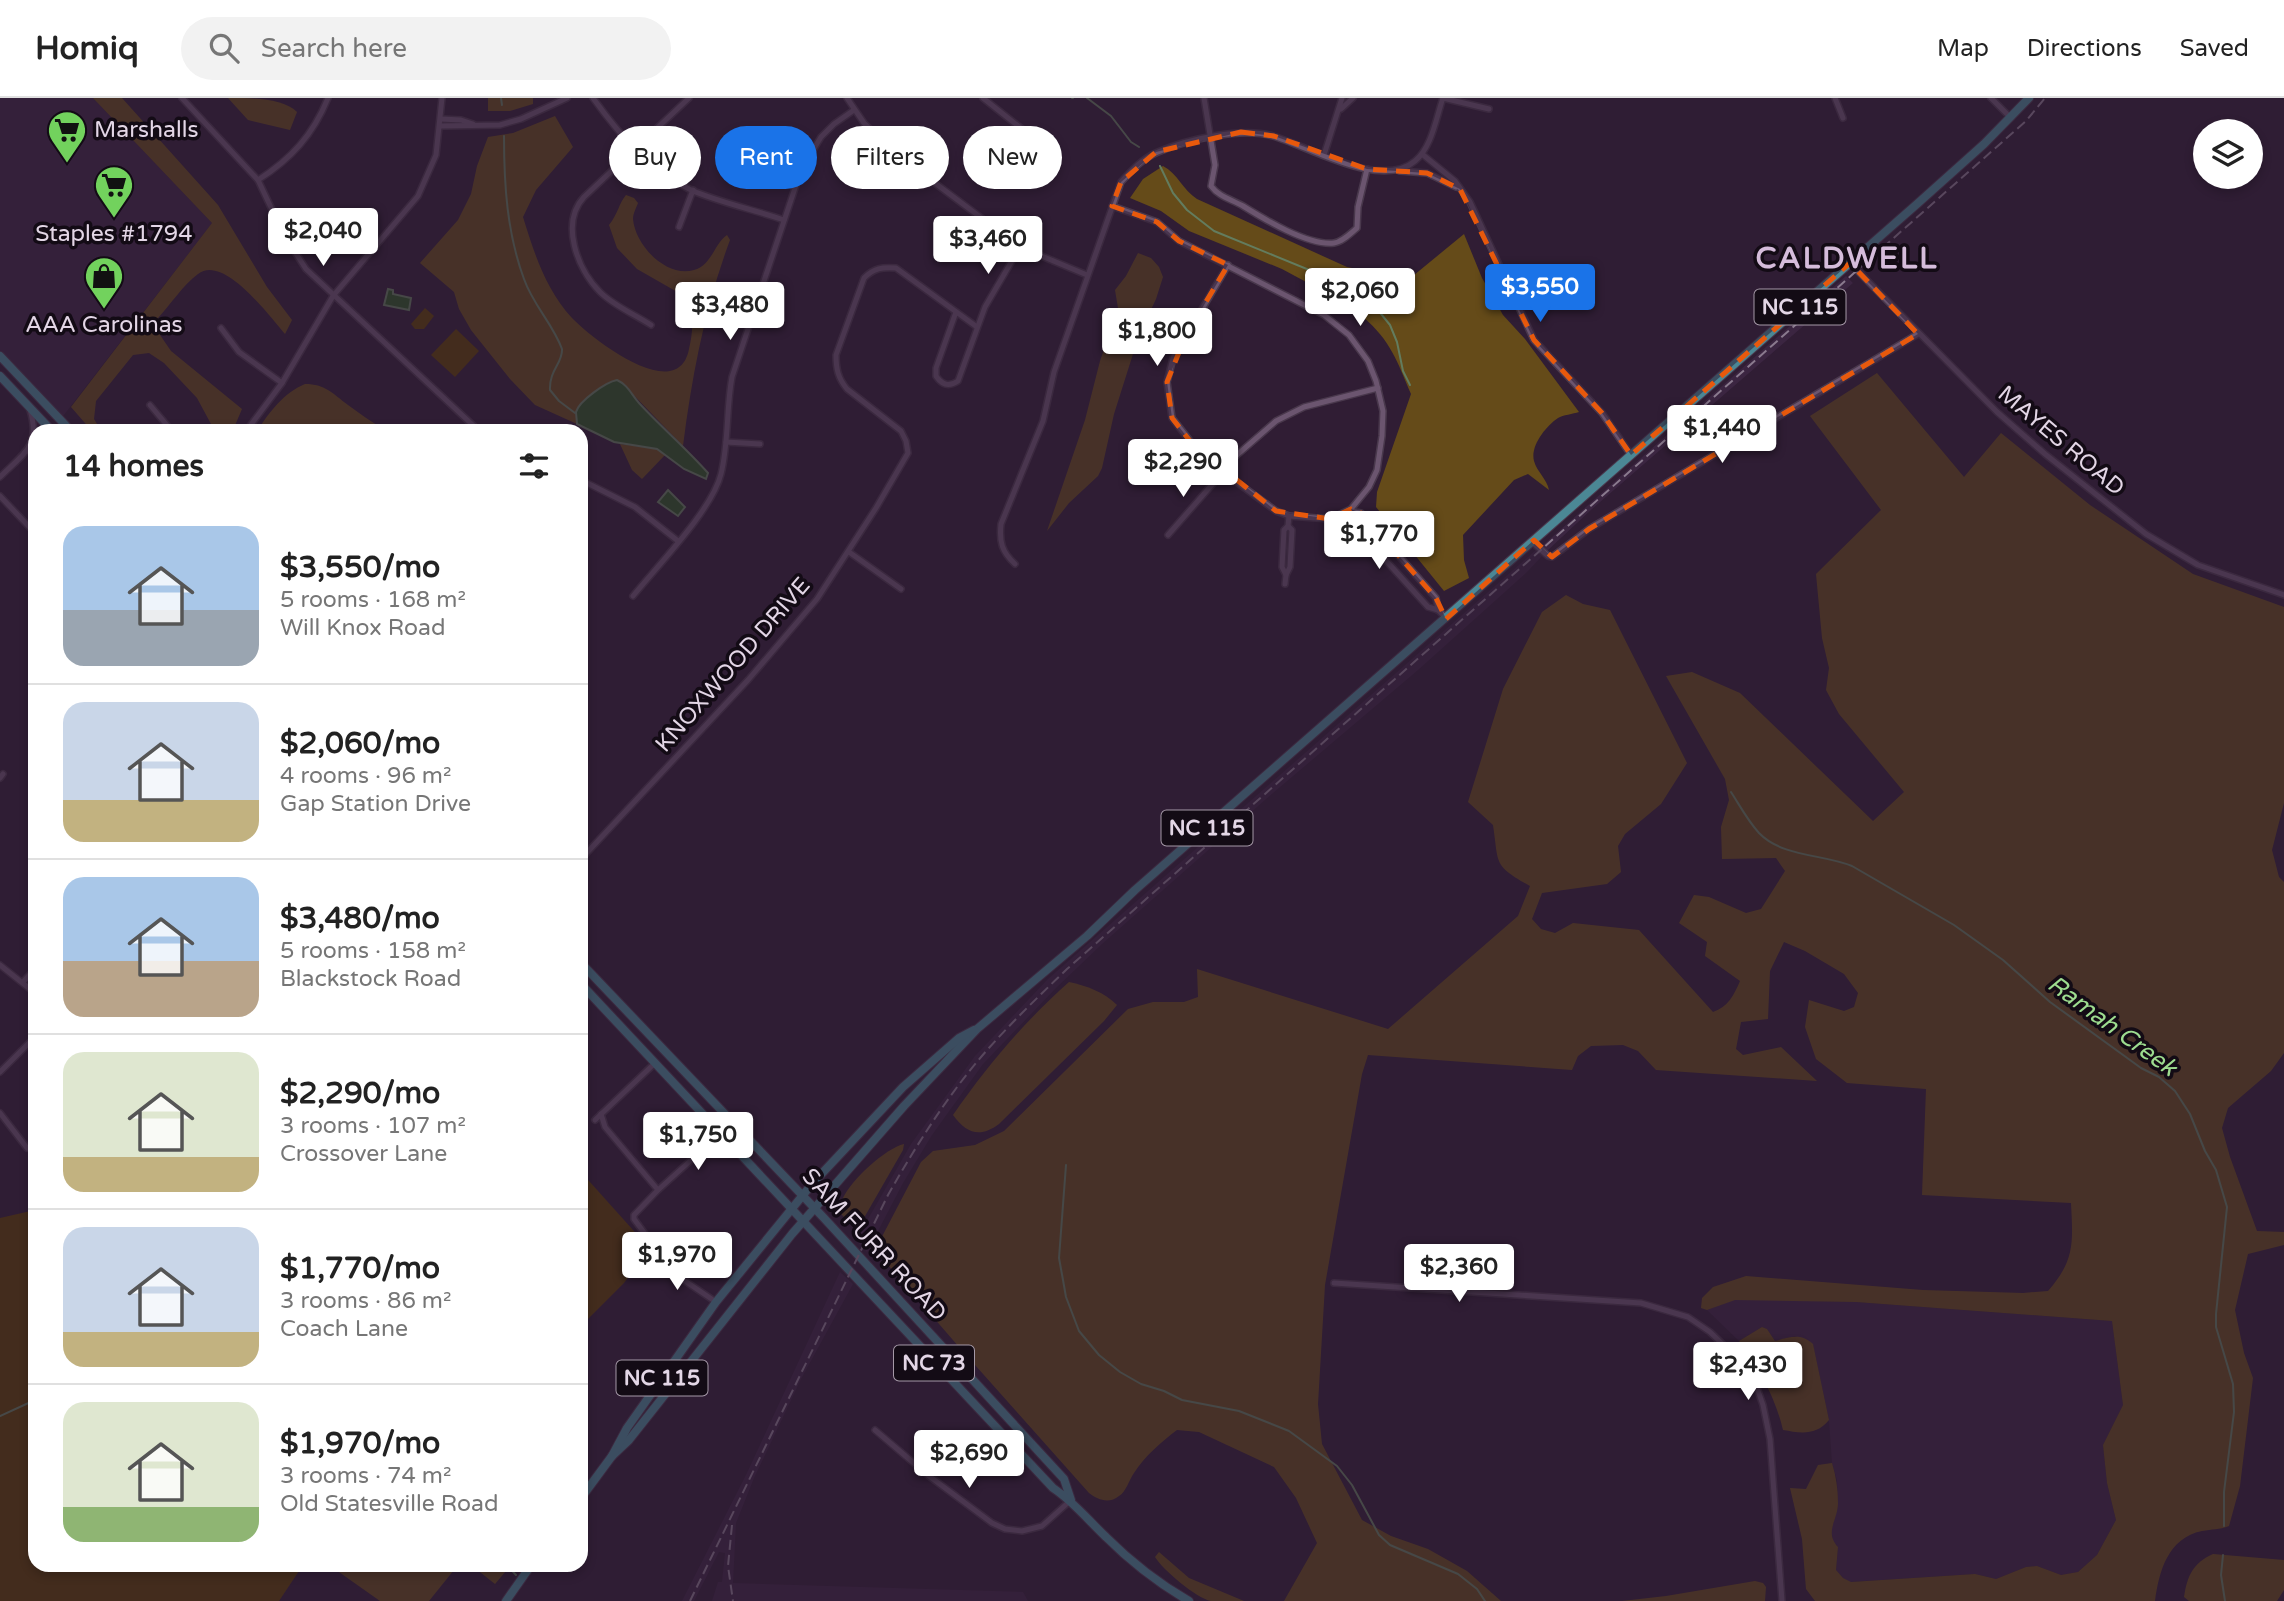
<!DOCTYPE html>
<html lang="en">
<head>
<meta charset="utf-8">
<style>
	:root { --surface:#fff; --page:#f2f2f2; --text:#222; --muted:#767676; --line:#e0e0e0; --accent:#1a73e8 }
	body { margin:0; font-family:"Varela Round",sans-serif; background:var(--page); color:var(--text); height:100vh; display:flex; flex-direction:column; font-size:26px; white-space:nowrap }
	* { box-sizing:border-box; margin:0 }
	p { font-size:23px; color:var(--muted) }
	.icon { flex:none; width:38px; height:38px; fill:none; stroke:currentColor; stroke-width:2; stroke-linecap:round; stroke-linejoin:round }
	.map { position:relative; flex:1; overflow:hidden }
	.details { position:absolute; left:28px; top:326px; width:560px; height:1148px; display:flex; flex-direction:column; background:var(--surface); border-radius:21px; box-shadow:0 4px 10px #0003 }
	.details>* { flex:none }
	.hud { position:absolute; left:609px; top:28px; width:665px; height:63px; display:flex; gap:14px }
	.fabs { position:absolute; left:2193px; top:21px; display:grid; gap:14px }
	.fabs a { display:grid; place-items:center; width:70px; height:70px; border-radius:50%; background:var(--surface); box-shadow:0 4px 10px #0003; font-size:35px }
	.price { position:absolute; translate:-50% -60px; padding:0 16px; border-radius:7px; background:#fff; color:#222; font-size:23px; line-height:46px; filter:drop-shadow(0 2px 4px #0008) }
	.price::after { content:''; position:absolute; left:50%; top:42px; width:21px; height:16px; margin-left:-10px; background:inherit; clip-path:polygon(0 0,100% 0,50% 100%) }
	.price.on { background:var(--accent); color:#fff }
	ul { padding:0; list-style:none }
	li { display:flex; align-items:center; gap:21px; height:175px; padding:0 35px }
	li+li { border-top:2px solid var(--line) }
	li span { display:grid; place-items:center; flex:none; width:196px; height:140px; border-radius:21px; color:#555 }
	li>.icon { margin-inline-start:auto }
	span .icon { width:84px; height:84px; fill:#fffc; stroke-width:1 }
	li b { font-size:30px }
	h2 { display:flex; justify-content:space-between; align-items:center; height:84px; padding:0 35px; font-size:30px }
	.pill { padding:0 24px; border-radius:32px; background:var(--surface); box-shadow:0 4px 10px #0003; font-size:24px; line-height:63px }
	.pill.on { background:var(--accent); color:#fff }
	header { display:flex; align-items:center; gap:42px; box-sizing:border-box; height:98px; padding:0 35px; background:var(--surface); border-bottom:2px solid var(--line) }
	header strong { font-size:33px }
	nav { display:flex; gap:38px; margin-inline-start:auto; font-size:24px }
	.search { width:490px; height:63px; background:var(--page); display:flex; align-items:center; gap:18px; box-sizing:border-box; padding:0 24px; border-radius:38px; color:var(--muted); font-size:26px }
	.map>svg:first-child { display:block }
</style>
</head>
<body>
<header>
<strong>Homiq</strong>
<div class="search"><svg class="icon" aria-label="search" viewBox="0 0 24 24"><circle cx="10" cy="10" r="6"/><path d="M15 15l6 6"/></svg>Search here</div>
<nav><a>Map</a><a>Directions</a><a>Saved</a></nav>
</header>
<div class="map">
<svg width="2284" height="1503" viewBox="0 0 2284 1503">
	<rect width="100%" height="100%" fill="#301d34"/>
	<g fill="#3b2541">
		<path d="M0 0H93L212 125 60 322 0 258Z"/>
		<path d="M1846 178 1853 185 1592 411 1547 453 1542 448Z"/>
		<path d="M1536 452 1542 458 1527 474 1418 572 1266 701 1102 846 1056 890 983 966 932 1037 903 1085 867 1154 856 1142 911 1046 975 958 1048 881Z"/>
		<path d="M840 1174 853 1186 801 1281 754 1380 736 1425 733 1485 1023 1494 1028 1503H712L718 1484H722L725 1455 719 1454 694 1503H682L747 1375Z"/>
		<path d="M1735 1201 1856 1204 2112 1223 2123 1307 2103 1347 2107 1385 2116 1422 2097 1457 2078 1474 2061 1477 2037 1468 2026 1469 1996 1481 1975 1476 1850 1484 1843 1480 1836 1472 1838 1449 1833 1443 1831 1432 1838 1409 1837 1382 1832 1365 1829 1322 1813 1247 1795 1238 1775 1243 1767 1231 1762 1229 1739 1243 1707 1212Z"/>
	</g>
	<g fill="#5c3f00">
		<path d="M425 210 434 218 424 231H415L411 226Z"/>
		<path d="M456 231 479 253 455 279 431 257Z"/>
		<path d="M581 1074 650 1151 624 1185 581 1228Z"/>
		<path d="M35 1112V1466L303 1467 279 1503H0V1120Z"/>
	</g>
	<g fill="#654b19">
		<path d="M93 0H122L218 107 267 189 292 222 285 236C270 219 224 156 198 176 183 187 171 206 158 220L160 237 171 253 242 311 233 332H220L211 326 197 300 164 265 149 255 133 257 96 303 94 321 100 331 104 332H91L71 309 212 125Z"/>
		<path d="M228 0C250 0 283 0 297 14L290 32 248 22Z"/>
		<path d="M488 0H533V6L510 13H488Z"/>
		<path d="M555 18 573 49 536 92 523 119C534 155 546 192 572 220 592 241 678 308 689 251 694 229 693 220 686 199L637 171 617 150 609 127C618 116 619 105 626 97L634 100 638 105C636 110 633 116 633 121 635 147 666 180 694 172 712 167 714 146 727 137L730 142C705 209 692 277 683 348L620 283C609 282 579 302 576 315 575 318 577 322 577 326L535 307 510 281 471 232 459 211 454 194 420 165 458 122 471 96 477 68 488 39 513 35Z"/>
		<path d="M1163 68C1178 76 1183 92 1197 101L1347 169 1373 174 1334 199 1282 171 1189 133 1161 113 1130 100 1143 81Z"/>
		<path d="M1464 136 1482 180 1503 217 1525 241 1579 314C1573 316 1563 317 1558 320 1546 328 1530 348 1534 363 1537 374 1547 381 1549 392L1528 376 1514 382 1463 437 1464 462 1469 480 1444 493 1376 409 1377 394 1411 296C1397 263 1391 243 1363 219Z"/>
		<path d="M1138 155 1151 160 1159 169 1163 179 1156 201 1139 237 1114 316 1102 370 1098 378 1069 405 1047 433 1085 322 1100 263 1118 210 1115 192 1126 178Z"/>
		<path d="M1877 275 1964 379 2001 335 2090 407 2193 476 2284 509V705L2272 752 2279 779 2284 784V955L2271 973 2228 1010 2222 1030 2230 1059 2257 1133 2284 1134V1147L2248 1156 2235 1212 2244 1255 2253 1280 2240 1388 2229 1428C2219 1432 2212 1431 2202 1433 2168 1440 2159 1473 2155 1503H1815L1806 1491 1802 1441 1790 1390 1806 1391 1818 1367 1832 1365C1836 1378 1838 1391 1838 1405 1838 1422 1824 1434 1838 1449L1836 1472 1843 1480 1851 1484 1975 1476 1996 1481 2026 1469 2037 1468 2061 1477 2078 1474 2097 1457 2116 1422 2107 1385 2103 1347 2123 1307 2112 1223 1856 1204 1735 1202 1707 1212 1701 1210 1702 1200 1713 1189 1746 1178 1923 1192 2023 1195 2048 1193C2075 1162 2073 1145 2071 1105L1922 1097 1926 991 1847 985 1816 961 1805 929 1809 902 1844 913 1854 909 1858 895 1844 876 1805 853 1784 844 1770 873 1768 921 1741 924 1736 951 1743 957 1781 949 1817 983 1656 972 1638 953 1623 947 1591 948 1578 958 1572 972 1368 957 1362 976 1325 1187 1318 1306 1322 1346 1362 1422 1391 1438 1428 1451 1467 1473 1501 1503H1284L1317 1445 1296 1400 1274 1369 1199 1334 1177 1332C1161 1344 1145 1358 1134 1375 1129 1382 1126 1394 1119 1398 1109 1406 1098 1402 1089 1395L959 1249 875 1152 921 1064 933 1053 975 1047 1004 1033 1128 911 1153 904H1184L1198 899 1197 871 1388 931 1518 818 1530 788C1493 767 1499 767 1493 727L1468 704 1503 591 1542 514 1566 497 1583 506 1610 512 1687 665 1661 706 1625 736 1618 748 1621 774 1607 786 1542 795 1532 821 1541 831 1555 835 1573 825 1639 832 1713 914C1728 909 1734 897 1740 883L1705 858 1707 844 1679 825 1694 797 1709 799 1746 815 1761 811 1785 773 1776 760 1722 761 1721 729 1729 702 1725 681 1666 578 1692 574 1740 595 1873 723 1904 694 1839 616 1826 592 1829 570 1822 540 1816 476 1881 412 1810 318Z"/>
		<path d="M305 286C325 286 332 295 348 307 360 316 372 324 385 332H258C269 314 285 294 305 286Z"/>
		<path d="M620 346 657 351 665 357 642 381 632 372Z"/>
		<path d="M1069 884C1087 888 1104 894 1117 907L1104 923 999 1026C980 1040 967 1036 953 1017 987 968 1024 924 1069 884Z"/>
		<path d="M904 1046 903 1052 857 1132 841 1116C841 1110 841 1105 843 1100 851 1082 886 1050 904 1046Z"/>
		<path d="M1762 1229 1767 1231 1775 1243C1791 1239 1800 1235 1813 1246L1829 1322C1816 1338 1800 1335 1783 1332 1775 1298 1759 1271 1739 1243Z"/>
		<path d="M1159 1454 1189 1480 1244 1503C1234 1503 1221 1503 1211 1503 1196 1500 1163 1472 1155 1459Z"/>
		<path d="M2213 1456 2284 1462V1492L2277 1503H2189L2184 1499C2187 1478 2193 1465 2213 1456Z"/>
		<path d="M329 1467H458L429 1503H380Z"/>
		<path d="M471 1467H511L495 1486Z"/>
		<path d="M1755 1483 1763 1485 1766 1489 1765 1503H1622L1666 1498Z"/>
	</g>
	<g fill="#2c5623" stroke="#637c5e" stroke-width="2">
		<path d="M388 191 393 192V196L411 200 409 212 384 207Z"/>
		<path d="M617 282C628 287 631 296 639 305 661 329 686 350 708 375L706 381 684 371 657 351 614 344 577 326C577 324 576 316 576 314 579 303 606 284 617 282Z"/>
		<path d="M668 392 685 409 678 418 658 404Z"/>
	</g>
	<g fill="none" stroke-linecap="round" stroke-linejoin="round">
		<g stroke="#637c5e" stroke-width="2">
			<path d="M501 0 502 7"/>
			<path d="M1072 0H1073"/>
			<path d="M1087 0 1111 18 1131 44 1139 49"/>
			<path d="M504 38C504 87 507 135 524 181 533 207 553 226 562 251 563 265 549 272 550 292L559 303 575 315"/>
			<path d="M1160 68 1173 95 1187 112 1214 133 1319 176 1337 187 1356 193 1373 206 1390 227 1397 244 1403 273 1410 287"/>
			<path d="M1731 694C1740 708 1748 723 1759 735 1782 759 1823 756 1852 768L1954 827 2003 862 2050 904 2141 970 2159 979 2175 993 2190 1016 2205 1053 2216 1072 2227 1109 2216 1216V1229L2233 1286 2234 1314 2224 1394V1428"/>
			<path d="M1066 1067 1059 1160 1063 1182 1066 1199 1079 1233 1099 1257 1120 1274 1141 1286 1164 1293 1182 1302 1239 1313 1289 1333 1337 1368 1352 1387 1379 1437 1390 1447 1458 1476 1477 1491 1485 1503"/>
			<path d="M0 1318 35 1302"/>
			<path d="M2223 1457 2221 1477 2225 1503"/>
			<path d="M506 1466 516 1477"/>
		</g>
		<g stroke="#49384c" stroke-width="8">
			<g id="street">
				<path d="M182 0 258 82 284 137 306 171 478 332"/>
				<path d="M593 0C619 36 650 73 691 92 718 104 755 112 784 122"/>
				<path d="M847 0 864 25 891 52 1020 149 1087 177"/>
				<path d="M983 0 1022 31 1034 36"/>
				<path d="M1204 0 1215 67 1211 88C1219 99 1231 101 1243 108 1264 121 1308 148 1334 145 1342 144 1350 136 1357 130L1358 109 1367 71"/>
				<path d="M1443 0 1489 11"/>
				<path d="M1835 0 1843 20"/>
				<path d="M1991 0 2011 20"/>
				<path d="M1341 11 1353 0"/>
				<path d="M441 21 461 22 473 26"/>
				<path d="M441 28 500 27 521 21 567 0"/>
				<path d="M1422 56 1455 83 1470 104 1534 242 1602 315 1631 357"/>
				<path d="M1324 57 1342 0"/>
				<path d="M1400 73 1427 75 1456 89"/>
				<path d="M258 82C291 61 313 37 328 0"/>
				<path d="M1112 108 1157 124 1179 143 1324 217 1349 237 1368 263 1376 283 1383 313 1382 338 1377 372 1369 389 1351 411 1330 421 1289 418 1276 413 1231 380"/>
				<path d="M679 129 693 92"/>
				<path d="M1850 165 1997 314 2045 356 2146 436 2198 467 2284 497"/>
				<path d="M956 214 936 270V278C942 287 949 289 958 283L985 209 1020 149"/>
				<path d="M651 227C634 216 614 208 600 194 577 171 560 125 584 99L689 0"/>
				<path d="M221 230 239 254 282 285"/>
				<path d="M150 307 171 332"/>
				<path d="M247 332 282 285 333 198 418 98 436 57 442 0"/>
				<path d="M726 344 760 346"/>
				<path d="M25 354 35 349"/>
				<circle cx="1223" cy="372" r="11"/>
				<path d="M1230 363 1276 323 1304 309 1378 290"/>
				<path d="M1214 365 1194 348 1172 320 1167 284 1173 260 1228 167"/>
				<path d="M0 379C24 355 41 348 30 312"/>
				<path d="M581 382 635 409 678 443"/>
				<path d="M0 398 35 435"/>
				<path d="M1354 414 1361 415 1436 500 1438 512"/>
				<path d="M1355 416 1353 423 1361 435 1428 509 1438 512 1446 520"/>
				<path d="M1168 437 1217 381"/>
				<path d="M1532 444 1548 458 1552 459 1589 431 1918 236"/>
				<path d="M849 454 901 491"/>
				<path d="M1015 466C1002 454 999 444 1001 426L1043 323 1054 274 1121 84C1132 72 1143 60 1158 54 1188 41 1242 29 1273 38 1310 49 1381 92 1415 63 1432 49 1436 20 1443 0"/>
				<path d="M1286 477 1282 469 1284 432 1288 428 1289 418"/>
				<path d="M1285 486 1286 477 1290 469 1292 432 1288 428"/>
				<path d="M633 498C658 467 712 412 721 376 729 344 726 311 732 279L801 72 821 39 834 26 854 12"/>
				<path d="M0 680 3 676"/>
				<path d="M581 761 748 582 817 501 876 410 908 355 906 343 901 333 847 291C838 280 836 271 836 257L864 180C874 170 882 169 896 170L977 229"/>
				<path d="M0 867 35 895"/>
				<path d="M23 884 35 871"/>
				<path d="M0 974 35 939"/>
				<path d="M0 1015 27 1050"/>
				<path d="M601 1016 605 1029 658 1092 634 1117V1121L657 1152V1158L648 1169"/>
				<path d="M595 1022 655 965"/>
				<path d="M658 1092 720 1036"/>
				<path d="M654 1162 716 1204"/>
				<path d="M1334 1185 1641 1205 1688 1219 1710 1234 1739 1262 1757 1290 1763 1307 1770 1341 1782 1503"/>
				<path d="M875 1332 929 1378 992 1425 1005 1431 1022 1433 1042 1428 1071 1402"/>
			</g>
		</g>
		<g stroke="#49384c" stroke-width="10">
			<g id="primary">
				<path d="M0 258 70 332"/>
				<path d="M0 278 51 332"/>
				<path d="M581 865 823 1119 1064 1381 1071 1402"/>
				<path d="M581 886 1053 1390C1074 1404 1088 1422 1106 1439 1131 1464 1158 1485 1189 1503"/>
				<path d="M612 1358 629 1342 792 1136 904 1008 977 931 1087 838 1135 792 1917 106 1984 46 2029 0"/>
				<path d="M581 1400 612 1358 627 1330 716 1204 812 1086 903 989 959 940 974 932"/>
				<path d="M506 1503 532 1466"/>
			</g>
		</g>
		<use href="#street" stroke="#6b556f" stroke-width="5"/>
		<use href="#primary" stroke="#4b8795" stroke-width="8"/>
		<g stroke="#8a7a8e" stroke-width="2" stroke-dasharray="10 5" stroke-linecap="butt">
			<path d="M732 1427 728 1468 733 1503"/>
			<path d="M690 1503 888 1097C917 1046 949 995 988 951 1013 923 1040 897 1067 871L2026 23 2045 0"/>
		</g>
	</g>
	<path d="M0 0H2284V1503H0ZM1241 34 1274 38 1367 71 1427 75 1460 91 1534 242 1602 315 1631 357 1850 165 1918 236 1589 431 1552 459 1534 442 1446 521 1436 500 1361 415 1351 411 1330 421 1276 413 1194 348 1172 320 1167 284 1186 237 1228 167 1179 143 1157 124 1112 108 1121 84 1156 54Z" fill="#301d34" fill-opacity=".55" fill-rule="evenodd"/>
	<path fill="none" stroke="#e8590c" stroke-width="5" stroke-dasharray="14 9" stroke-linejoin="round" d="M1241 34 1274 38 1367 71 1427 75 1460 91 1534 242 1602 315 1631 357 1850 165 1918 236 1589 431 1552 459 1534 442 1446 521 1436 500 1361 415 1351 411 1330 421 1276 413 1194 348 1172 320 1167 284 1186 237 1228 167 1179 143 1157 124 1112 108 1121 84 1156 54Z"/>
	<defs>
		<g id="supermarket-pin" transform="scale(2.0125)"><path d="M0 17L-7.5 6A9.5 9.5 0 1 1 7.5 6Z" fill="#72d25d" stroke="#130b15"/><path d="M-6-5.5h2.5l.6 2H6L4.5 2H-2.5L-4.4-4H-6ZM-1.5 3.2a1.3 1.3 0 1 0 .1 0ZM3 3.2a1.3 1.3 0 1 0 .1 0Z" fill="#111"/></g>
		<g id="shop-pin" transform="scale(2.0125)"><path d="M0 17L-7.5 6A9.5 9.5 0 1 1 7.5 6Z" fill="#72d25d" stroke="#130b15"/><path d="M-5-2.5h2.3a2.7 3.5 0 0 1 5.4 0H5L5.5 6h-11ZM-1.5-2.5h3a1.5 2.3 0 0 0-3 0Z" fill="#111"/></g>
	</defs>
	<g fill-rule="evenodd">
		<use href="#supermarket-pin" x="67" y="32"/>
		<use href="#supermarket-pin" x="114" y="87"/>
		<use href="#shop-pin" x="104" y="178"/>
	</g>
	<g text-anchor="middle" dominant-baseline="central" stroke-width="7" stroke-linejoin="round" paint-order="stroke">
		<g fill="#130b15" stroke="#a599a7" stroke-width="2">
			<rect x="1754.5" y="191.5" width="91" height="35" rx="5"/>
			<rect x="1161.5" y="712.5" width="91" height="35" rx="5"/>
			<rect x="894" y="1247.5" width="80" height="35" rx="5"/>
			<rect x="616.5" y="1262.5" width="91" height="35" rx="5"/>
		</g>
		<g font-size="21" font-weight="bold" fill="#e3d6e6">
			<text x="1800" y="209">NC 115</text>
			<text x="1207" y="730">NC 115</text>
			<text x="934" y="1265">NC 73</text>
			<text x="662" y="1280">NC 115</text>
		</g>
		<g font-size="23" fill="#e3d6e6" stroke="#130b15">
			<text x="94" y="32" text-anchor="start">Marshalls</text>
			<text x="114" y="136">Staples #1794</text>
			<text x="104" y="227">AAA Carolinas</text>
		</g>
		<g font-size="23" fill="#e3d6e6" stroke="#130b15">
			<text transform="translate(2061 343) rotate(40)">MAYES ROAD</text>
			<text transform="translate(733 567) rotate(-49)">KNOXWOOD DRIVE</text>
			<text transform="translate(874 1147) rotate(47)">SAM FURR ROAD</text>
		</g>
		<g font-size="24" font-style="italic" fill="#9ddc8f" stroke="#130b15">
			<text transform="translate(2112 928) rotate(36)">Ramah Creek</text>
		</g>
		<g font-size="30" font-weight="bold" letter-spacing="2" fill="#d5bcdb" stroke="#130b15">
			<text x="1847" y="160">CALDWELL</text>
		</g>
	</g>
</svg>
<div class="fabs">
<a><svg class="icon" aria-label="layers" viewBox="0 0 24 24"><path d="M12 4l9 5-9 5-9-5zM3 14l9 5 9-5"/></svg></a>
</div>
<b class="price" style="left:323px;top:170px">$2,040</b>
<b class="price" style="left:988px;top:178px">$3,460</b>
<b class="price on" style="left:1540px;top:226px">$3,550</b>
<b class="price" style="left:1360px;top:230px">$2,060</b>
<b class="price" style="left:730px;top:244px">$3,480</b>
<b class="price" style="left:1157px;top:270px">$1,800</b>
<b class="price" style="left:1722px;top:367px">$1,440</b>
<b class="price" style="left:1183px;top:401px">$2,290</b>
<b class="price" style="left:1379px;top:473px">$1,770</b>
<b class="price" style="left:698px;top:1074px">$1,750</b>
<b class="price" style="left:677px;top:1194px">$1,970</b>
<b class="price" style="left:1459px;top:1206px">$2,360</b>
<b class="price" style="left:1748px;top:1304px">$2,430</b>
<b class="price" style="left:969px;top:1392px">$2,690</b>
<div class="hud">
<a class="pill">Buy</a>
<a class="pill on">Rent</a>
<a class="pill">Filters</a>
<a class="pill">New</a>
</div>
<section class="details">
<h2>14 homes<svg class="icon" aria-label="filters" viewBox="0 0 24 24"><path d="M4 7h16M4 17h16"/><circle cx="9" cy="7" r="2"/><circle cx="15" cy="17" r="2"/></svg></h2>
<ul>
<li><span style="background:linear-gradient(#a9c7e8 60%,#9aa5b1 0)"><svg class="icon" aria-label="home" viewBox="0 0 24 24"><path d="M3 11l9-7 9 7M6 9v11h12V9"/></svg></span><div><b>$3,550/mo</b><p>5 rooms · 168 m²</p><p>Will Knox Road</p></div></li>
<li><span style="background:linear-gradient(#c9d6e8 70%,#c2b280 0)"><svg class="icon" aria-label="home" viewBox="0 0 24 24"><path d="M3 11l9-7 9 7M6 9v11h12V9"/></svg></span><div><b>$2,060/mo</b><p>4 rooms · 96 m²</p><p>Gap Station Drive</p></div></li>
<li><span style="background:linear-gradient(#a9c7e8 60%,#b9a48a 0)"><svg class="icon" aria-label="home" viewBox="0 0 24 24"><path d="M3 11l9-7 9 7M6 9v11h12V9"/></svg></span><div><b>$3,480/mo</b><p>5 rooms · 158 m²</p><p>Blackstock Road</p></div></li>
<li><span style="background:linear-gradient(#dfe7d0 75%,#c2b280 0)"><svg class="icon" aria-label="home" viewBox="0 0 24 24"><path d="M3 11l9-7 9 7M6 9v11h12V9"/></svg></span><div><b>$2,290/mo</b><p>3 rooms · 107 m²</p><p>Crossover Lane</p></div></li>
<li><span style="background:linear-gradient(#c9d6e8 75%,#c2b280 0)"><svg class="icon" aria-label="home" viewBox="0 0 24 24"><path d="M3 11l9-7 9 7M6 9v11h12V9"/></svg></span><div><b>$1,770/mo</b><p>3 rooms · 86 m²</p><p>Coach Lane</p></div></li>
<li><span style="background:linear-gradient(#dfe7d0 75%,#8fb573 0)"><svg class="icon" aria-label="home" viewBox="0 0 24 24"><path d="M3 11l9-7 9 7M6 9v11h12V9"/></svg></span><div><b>$1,970/mo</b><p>3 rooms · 74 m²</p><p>Old Statesville Road</p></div></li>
</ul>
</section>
</div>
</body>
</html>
